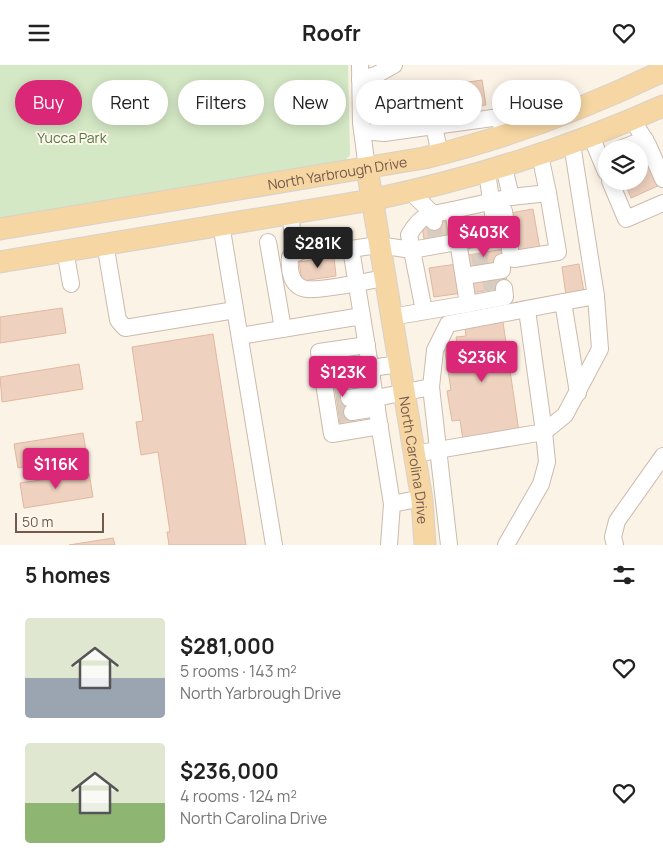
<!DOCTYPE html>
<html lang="en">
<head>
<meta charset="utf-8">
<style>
	:root { --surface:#fff; --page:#f6f6f6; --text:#222; --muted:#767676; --accent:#db2777 }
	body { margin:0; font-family:Manrope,sans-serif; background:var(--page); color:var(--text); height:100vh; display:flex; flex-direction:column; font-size:19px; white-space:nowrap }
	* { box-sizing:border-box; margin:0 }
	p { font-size:16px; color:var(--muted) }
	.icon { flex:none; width:28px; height:28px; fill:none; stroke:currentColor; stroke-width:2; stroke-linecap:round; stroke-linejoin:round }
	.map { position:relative; height:480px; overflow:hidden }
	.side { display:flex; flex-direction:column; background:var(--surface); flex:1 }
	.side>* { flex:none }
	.guide { position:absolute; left:15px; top:15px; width:634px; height:45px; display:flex; gap:10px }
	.tools { position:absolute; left:598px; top:75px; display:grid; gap:10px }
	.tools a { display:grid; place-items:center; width:50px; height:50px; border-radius:50%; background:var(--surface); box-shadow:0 2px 12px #0003; font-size:25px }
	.scale { position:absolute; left:15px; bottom:12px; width:89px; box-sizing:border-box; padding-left:5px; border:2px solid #73594c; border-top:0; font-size:14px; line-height:18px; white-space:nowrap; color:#73594c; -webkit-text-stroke:4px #fef7ec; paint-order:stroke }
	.price { position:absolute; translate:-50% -42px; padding:0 11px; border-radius:5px; background:var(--accent); color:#fff; font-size:16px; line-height:32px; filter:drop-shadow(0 1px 2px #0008) }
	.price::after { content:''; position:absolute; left:50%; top:30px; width:15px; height:11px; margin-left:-8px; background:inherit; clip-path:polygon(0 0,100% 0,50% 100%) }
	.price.on { background:#222; color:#fff }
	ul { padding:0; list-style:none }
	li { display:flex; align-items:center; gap:15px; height:125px; padding:0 25px }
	li span { display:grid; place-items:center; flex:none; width:140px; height:100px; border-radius:5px; color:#555 }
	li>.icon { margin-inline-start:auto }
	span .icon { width:60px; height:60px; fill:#fffc; stroke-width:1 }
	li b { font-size:21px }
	h2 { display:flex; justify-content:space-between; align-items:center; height:60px; padding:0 25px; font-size:21px }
	.pill { padding:0 18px; border-radius:22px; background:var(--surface); box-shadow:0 2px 12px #0003; font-size:18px; line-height:45px }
	.pill.on { background:var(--accent); color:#fff }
	header { display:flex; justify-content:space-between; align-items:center; height:65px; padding:0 25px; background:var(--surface); font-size:22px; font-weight:700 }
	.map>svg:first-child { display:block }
</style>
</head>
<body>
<header><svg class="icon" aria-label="menu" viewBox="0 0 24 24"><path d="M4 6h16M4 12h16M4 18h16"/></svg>Roofr<svg class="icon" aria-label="heart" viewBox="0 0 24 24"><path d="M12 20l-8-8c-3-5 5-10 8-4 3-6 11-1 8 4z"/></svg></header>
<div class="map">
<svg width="663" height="480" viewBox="0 0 663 480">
	<rect width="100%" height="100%" fill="#fbf3e6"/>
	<path fill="#d4e8c5" d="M0 0H348L350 90 340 101 0 158Z"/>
	<g fill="#efd1bf" stroke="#e1b8a0">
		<path d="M482 15 486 40 432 49 428 23Z"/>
		<path d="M425 24 428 43 387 49 384 30Z"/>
		<path d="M646 83 662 119 631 133 624 116H639V87Z"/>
		<path d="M533 144 540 184 512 188 505 149Z"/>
		<path d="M449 156 451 170 424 174 422 160Z"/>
		<path d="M504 184 506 196 464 203 462 191Z"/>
		<path d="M334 192 336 211 302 216 299 197Z"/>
		<path d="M457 199 462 228 434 232 429 203Z"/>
		<path d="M579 199 584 227 566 230 562 202Z"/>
		<path d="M506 211 508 222 471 228 470 216Z"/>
		<path d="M62 243 66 268 0 278V252Z"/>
		<path d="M503 257 519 367 463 375 460 355 452 356 447 326 451 325 444 280 457 278 456 272 466 271 465 262Z"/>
		<path d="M213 269 246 480H169L167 467H170L158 387 141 390 136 357 143 356 132 282Z"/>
		<path d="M79 299 83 324 2 337 0 312Z"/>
		<path d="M344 302 354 361 341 364 332 304Z"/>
		<path d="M83 368 87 392 18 403 14 379Z"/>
		<path d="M89 408 93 432 24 443 20 418Z"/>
		<path d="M113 473 115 480H69Z"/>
	</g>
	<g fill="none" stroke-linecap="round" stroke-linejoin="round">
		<g stroke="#d9ccc0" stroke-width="16" stroke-dasharray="16 8" stroke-linecap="butt">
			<path d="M434 159 436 172"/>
			<path d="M479 188 481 201"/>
			<path d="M490 213 492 225"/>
			<path d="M334 318 346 316"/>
			<path d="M337 335 349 333"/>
			<path d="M339 349 352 347"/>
		</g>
		<g stroke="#ccbaad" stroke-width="18">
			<g id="minor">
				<path d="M360 0 361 58 367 103"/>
				<path d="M360 14 376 10 394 0"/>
				<path d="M380 36 384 68"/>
				<path d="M632 54 648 80 663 114"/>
				<path d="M434 61 500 52 503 71"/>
				<path d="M362 66 384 68 434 61 440 90"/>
				<path d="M591 71 606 107"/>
				<path d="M620 84 645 74"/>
				<path d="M504 102 511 132"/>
				<path d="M610 116 626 154 663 138"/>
				<path d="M411 127 433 149 434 157"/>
				<path d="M453 145 511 132 548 128 540 90"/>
				<path d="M504 146 511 191 514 194 558 187 548 128"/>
				<path d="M290 148 295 188"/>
				<path d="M221 159 274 480"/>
				<path d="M268 177 283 264"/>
				<path d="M105 178 118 255 125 263 235 245"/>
				<path d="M351 184 378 180 412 185 496 170 487 107"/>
				<path d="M65 185 71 219"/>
				<path d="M464 211 502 205V197"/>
				<path d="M563 237 596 231"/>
				<path d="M468 239 505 232 504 223"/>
				<path d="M362 251 351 184C340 177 300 183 290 192 289 204 290 221 306 224 318 226 369 216 384 213"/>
				<path d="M391 252 468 239 453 145C429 150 422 148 409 170L424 246"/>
				<path d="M240 271 362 251 392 439"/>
				<path d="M367 280 319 287 332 369 380 361"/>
				<path d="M371 303 399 299"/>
				<path d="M346 316 372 312"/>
				<path d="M431 322 449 480"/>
				<path d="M349 333 375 329"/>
				<path d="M376 333 431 322 435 285 448 259 563 237 578 328"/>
				<path d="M352 347 377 343"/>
				<path d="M414 389 544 367 527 245"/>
				<path d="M389 480 392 439 422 433"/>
				<path d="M506 480 541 419 547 397 544 367 565 350 600 284 596 231 572 79"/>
				<path d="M615 480 613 472 617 456 663 391"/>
			</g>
		</g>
		<g stroke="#d8d1cd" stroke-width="23">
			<g id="major">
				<path id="s1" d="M367 103 422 435 425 480"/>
				<path id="s2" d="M0 164 424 93C507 73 586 43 663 6"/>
				<path d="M0 197 371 135C475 113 566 84 663 41"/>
			</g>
		</g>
		<use href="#minor" stroke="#fff" stroke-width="16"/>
		<use href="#major" stroke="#f6d6a2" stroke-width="21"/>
	</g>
	<g text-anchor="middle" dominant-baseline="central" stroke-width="4" stroke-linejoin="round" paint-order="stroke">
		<g font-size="14" fill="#547844" stroke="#fef7ec">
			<text x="72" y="72">Yucca Park</text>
		</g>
		<g font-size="14" fill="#73594c" stroke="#fef7ec">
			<text stroke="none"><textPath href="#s2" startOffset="342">North Yarbrough Drive</textPath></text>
			<text stroke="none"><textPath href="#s1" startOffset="296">North Carolina Drive</textPath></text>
		</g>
	</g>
</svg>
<div class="tools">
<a><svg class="icon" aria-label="layers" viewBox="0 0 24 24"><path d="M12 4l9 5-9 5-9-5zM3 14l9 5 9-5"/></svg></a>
</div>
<div class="scale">50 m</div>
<b class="price" style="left:484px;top:193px">$403K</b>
<b class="price on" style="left:318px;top:204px">$281K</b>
<b class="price" style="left:482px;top:318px">$236K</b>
<b class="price" style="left:343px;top:333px">$123K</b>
<b class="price" style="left:56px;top:425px">$116K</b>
<div class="guide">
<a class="pill on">Buy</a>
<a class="pill">Rent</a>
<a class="pill">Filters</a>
<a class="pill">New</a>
<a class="pill">Apartment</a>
<a class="pill">House</a>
</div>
</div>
<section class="side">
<h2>5 homes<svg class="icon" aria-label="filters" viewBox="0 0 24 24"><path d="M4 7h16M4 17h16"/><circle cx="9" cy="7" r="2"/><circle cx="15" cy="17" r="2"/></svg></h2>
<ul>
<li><span style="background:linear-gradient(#dfe7d0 60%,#9aa5b1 0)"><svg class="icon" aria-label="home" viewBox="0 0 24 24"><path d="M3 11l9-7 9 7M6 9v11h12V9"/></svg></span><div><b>$281,000</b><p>5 rooms · 143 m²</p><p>North Yarbrough Drive</p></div><svg class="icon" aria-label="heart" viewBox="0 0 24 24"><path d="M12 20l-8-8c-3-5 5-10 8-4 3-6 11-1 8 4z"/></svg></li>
<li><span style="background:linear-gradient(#dfe7d0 60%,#8fb573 0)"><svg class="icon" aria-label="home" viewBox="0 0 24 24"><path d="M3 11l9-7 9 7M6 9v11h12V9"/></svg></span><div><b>$236,000</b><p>4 rooms · 124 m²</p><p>North Carolina Drive</p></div><svg class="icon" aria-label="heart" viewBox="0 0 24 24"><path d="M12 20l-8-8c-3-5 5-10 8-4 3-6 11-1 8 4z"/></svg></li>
</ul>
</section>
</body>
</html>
